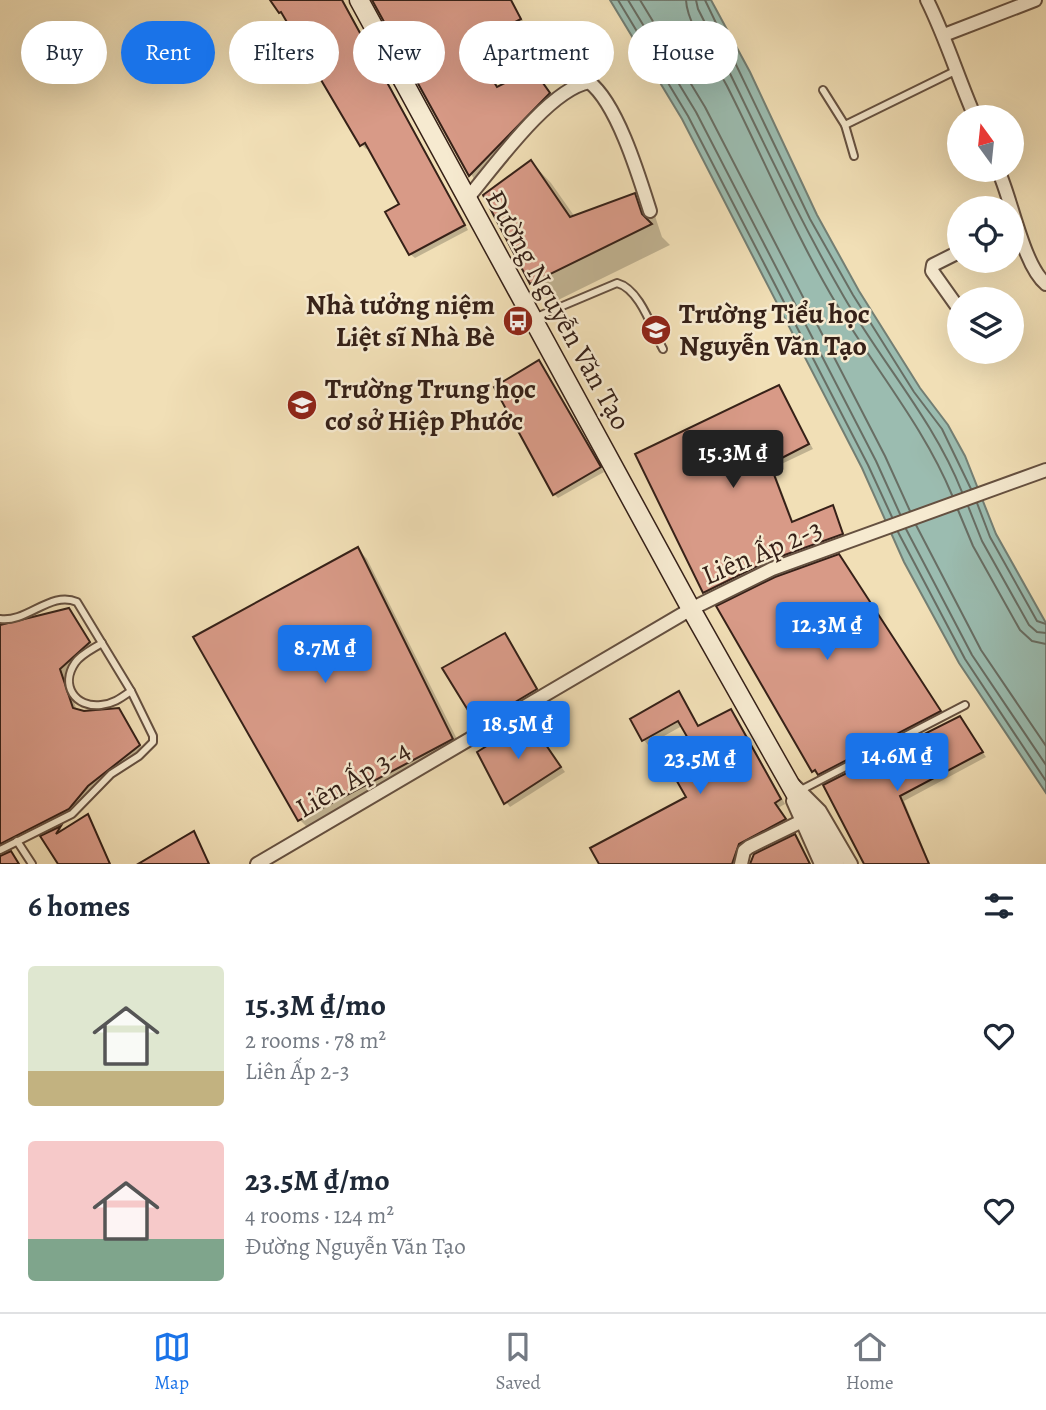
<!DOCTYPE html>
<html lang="en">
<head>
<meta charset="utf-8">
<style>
	:root { --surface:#fff; --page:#f6f6f7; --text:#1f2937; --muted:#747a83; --line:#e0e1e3; --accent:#1a73e8 }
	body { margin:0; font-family:Alegreya,serif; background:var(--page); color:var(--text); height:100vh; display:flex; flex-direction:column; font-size:26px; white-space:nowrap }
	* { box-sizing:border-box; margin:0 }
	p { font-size:23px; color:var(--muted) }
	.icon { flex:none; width:38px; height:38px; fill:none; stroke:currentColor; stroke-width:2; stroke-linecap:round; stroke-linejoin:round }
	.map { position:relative; height:864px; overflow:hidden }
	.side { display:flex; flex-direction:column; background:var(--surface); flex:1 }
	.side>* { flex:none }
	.top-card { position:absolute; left:21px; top:21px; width:1004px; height:63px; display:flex; gap:14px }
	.needle { width:46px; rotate:345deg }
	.fabs { position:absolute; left:947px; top:105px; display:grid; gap:14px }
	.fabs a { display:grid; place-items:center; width:77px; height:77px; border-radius:50%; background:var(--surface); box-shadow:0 7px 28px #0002; font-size:35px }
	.price { position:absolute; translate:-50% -60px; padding:0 16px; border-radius:7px; background:var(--accent); color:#fff; font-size:23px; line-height:46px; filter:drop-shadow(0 2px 4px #0008) }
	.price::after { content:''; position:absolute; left:50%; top:42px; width:21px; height:16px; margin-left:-10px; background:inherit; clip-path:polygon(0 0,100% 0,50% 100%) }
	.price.selected { background:#222; color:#fff }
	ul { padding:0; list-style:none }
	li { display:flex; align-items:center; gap:21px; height:175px; padding:0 28px }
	li span { display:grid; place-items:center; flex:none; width:196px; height:140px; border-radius:7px; color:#555 }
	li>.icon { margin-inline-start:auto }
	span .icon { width:84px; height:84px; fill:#fffc; stroke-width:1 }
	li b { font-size:30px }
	h2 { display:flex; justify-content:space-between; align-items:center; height:84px; padding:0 28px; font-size:30px }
	.tag { padding:0 24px; border-radius:32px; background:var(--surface); box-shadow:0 7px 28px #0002; font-size:24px; line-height:63px }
	.tag.selected { background:var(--accent); color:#fff }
	.menu { display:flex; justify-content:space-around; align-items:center; height:98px; border-top:2px solid var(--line); background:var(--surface); font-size:19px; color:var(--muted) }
	.menu a { display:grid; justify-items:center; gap:4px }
	.menu .selected { color:var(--accent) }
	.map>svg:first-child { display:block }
</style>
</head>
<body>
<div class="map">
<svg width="1046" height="864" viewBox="0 0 1046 864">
	<rect width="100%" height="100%" fill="#f1dfb6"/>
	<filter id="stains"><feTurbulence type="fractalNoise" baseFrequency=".00286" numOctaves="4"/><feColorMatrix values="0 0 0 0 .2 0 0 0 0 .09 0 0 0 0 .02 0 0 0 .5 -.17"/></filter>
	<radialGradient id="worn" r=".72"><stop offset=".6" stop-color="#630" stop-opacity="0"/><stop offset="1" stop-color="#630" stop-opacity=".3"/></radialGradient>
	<path fill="#9bbcb0" stroke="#737e73" stroke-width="2" d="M610 0H711L750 72 817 215 859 291 920 388 948 425 965 456 996 534 1046 623V793L959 663 904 562 862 468 682 119Z"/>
	<g fill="#0003">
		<path d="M272 0H343L468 230 415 258 410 254 401 205 369 148 366 149 362 145 286 16Z"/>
		<path d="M371 0H511L524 23 475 49 498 88 537 75 553 99 474 179Z"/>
		<path d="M531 162 551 183 575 217 635 195 655 216 662 237 670 245 552 303 531 283Z"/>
		<path d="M538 362 604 472 558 498 554 494Z"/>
		<path d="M778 387 813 449 773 468 794 524 833 507 846 539 709 597 705 592Z"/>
		<path d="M358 549 367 559 462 749 309 829 300 820Z"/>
		<path d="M843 561 944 716 824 778 813 771Z"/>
		<path d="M69 610 96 650 65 676 77 711 118 710 145 752 94 792 75 816 8 851 20 864H0V627Z"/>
		<path d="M505 635 541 694 483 728 478 724Z"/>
		<path d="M678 693 699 727 731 711 736 716 785 804 778 808 789 824 743 849 738 864H601L688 797 695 748 682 726 648 745 644 740Z"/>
		<path d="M964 723 986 757 904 801 930 864H865L826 786Z"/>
		<path d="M533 727 565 772 510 807 506 802Z"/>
		<path d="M88 816 111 864H60L42 837 60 828 63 831Z"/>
		<path d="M194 834 210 864H145Z"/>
	</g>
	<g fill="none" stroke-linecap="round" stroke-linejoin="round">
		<g stroke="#686e64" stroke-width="2">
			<path d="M618 0 688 116 868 465 892 517"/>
			<path d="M628 0 696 112 876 461 900 514"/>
			<path d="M640 0 705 107 885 456 910 511"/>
			<path d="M686 0C687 25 715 63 727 86 764 159 795 235 837 305 875 369 924 427 952 495"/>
			<path d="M696 0 698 9C747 105 790 204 844 297 882 363 934 421 962 492"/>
			<path d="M705 0 810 219 853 295 914 392 942 429 971 489"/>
			<path d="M977 503 990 537 1037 621 1046 624"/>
			<path d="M968 506 982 541 1029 625 1037 632 1046 633"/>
			<path d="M958 510 973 546 1020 630 1032 641 1046 644"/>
			<path d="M916 525 981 650 1046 746"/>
			<path d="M906 529 972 655 1046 765"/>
			<path d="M898 532 965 659 1046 781"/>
		</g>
	</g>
	<g fill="#d89a87" stroke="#362118" stroke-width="2">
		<path d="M270 0H342L465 225 409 255 385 212 399 204 365 143 360 146 281 12 279 13Z"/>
		<path d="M372 0H511L521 19 471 44 497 87 533 69 550 93 469 176Z"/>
		<path d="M531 160 570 217 635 193 642 214 652 224 530 284 483 195Z"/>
		<path d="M539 360 601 467 553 495 494 387Z"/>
		<path d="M779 385 809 444 770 464 792 522 833 505 843 534 768 561 703 593 635 454Z"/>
		<path d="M358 547 453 739 298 821 193 637Z"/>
		<path d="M839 554 941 711 818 775 815 770 812 772 716 606 775 577Z"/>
		<path d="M69 608 90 642 60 669 73 708 84 711 119 708 140 745 88 786 69 809 0 844V625Z"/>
		<path d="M505 633 537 689 477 725 442 668Z"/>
		<path d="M679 691 698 726 731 709 781 799 775 803 786 819 739 844 732 864H599L590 848 686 797 666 762 693 747 678 721 642 741 630 719Z"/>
		<path d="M960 716 983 752 900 796 929 864H864L823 785Z"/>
		<path d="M529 720 561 767 504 804 477 752Z"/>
		<path d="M88 814 110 864H58L40 836 61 826 56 834Z"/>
		<path d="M194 831 209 864H138Z"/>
		<path d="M795 834 810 864H750L754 854Z"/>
		<path d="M11 851 19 864H0V856Z"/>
	</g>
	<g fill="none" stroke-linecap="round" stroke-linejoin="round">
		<g stroke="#655040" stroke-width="10">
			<g id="service">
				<path d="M823 90 845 125 854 156"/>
				<path d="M845 125 955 71"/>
				<path d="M534 318 617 283C640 289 652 329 663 349"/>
				<path d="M0 619C27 623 51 590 77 602L131 691 153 736V742L139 756 111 774 72 814 0 850"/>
				<path d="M102 643C93 649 81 654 75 663 60 685 75 708 101 705 113 704 121 698 131 691"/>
				<path d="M801 790 965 705"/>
				<path d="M17 841 32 864"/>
			</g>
		</g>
		<g stroke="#655040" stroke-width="16">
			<g id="minor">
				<path d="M927 0C946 38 958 78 975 117"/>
				<path d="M944 35 1035 0"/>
				<path d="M998 170C1012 200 1023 265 1046 284"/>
				<path d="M467 199C494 167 548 90 589 82 617 103 639 176 650 211"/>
				<path d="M959 252 933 265 932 271 959 309"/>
				<path d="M794 785 820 811 851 864"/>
				<path d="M793 801 821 864"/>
				<path d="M257 864 691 609 772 569 1046 470"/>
				<path d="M741 864 744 851 749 847 800 822"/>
			</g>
		</g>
		<g stroke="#362118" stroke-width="21">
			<path id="secondary" d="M359 0 691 609 835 864"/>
		</g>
		<use href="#service" stroke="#f6ead0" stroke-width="6"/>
		<use href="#minor" stroke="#f6ead0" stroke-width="12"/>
		<use href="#secondary" stroke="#f6ead0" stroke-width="18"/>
	</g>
	<defs>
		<g id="bus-disc" transform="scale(1.575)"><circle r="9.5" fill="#8f2418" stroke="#f6ead0"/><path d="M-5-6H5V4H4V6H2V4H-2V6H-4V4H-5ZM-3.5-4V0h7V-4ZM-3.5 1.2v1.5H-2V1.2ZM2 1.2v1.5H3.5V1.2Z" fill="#fff"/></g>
		<g id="school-disc" transform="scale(1.575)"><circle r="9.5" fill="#8f2418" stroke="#f6ead0"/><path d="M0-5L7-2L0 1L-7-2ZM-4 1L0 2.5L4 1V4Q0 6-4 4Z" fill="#fff"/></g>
	</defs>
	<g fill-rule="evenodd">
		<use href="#bus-disc" x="518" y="321"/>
		<use href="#school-disc" x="656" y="330"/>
		<use href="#school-disc" x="302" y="405"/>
	</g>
	<g text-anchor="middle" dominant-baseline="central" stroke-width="5" stroke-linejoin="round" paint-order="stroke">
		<g font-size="28" font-weight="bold" fill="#362118" stroke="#f6ead0" text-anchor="start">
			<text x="495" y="305" text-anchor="end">Nhà tưởng niệm<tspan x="495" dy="32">Liệt sĩ Nhà Bè</tspan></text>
			<text x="679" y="314">Trường Tiểu học<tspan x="679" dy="32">Nguyễn Văn Tạo</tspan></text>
			<text x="325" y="389">Trường Trung học<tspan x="325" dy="32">cơ sở Hiệp Phước</tspan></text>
		</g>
		<g font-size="28" fill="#362118" stroke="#f6ead0">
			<text transform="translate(558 310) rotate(61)">Đường Nguyễn Văn Tạo</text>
			<text transform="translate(762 552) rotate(-23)">Liên Ấp 2-3</text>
			<text transform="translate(353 779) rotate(-30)">Liên Ấp 3-4</text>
		</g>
	</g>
	<rect width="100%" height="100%" filter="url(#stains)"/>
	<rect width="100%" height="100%" fill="url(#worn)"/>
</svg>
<div class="fabs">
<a><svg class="needle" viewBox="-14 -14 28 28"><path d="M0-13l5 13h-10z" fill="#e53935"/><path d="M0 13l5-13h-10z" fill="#747a83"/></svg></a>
<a><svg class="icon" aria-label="locate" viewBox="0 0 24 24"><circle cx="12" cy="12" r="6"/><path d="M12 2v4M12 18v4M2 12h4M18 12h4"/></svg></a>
<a><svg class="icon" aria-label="layers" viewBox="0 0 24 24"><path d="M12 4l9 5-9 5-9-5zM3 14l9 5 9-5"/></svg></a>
</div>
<b class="price selected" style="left:733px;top:490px">15.3M ₫</b>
<b class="price" style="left:827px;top:662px">12.3M ₫</b>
<b class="price" style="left:325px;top:685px">8.7M ₫</b>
<b class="price" style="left:518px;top:761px">18.5M ₫</b>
<b class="price" style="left:897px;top:793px">14.6M ₫</b>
<b class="price" style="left:700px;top:796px">23.5M ₫</b>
<div class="top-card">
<a class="tag">Buy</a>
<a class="tag selected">Rent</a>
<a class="tag">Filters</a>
<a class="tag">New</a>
<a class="tag">Apartment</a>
<a class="tag">House</a>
</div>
</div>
<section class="side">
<h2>6 homes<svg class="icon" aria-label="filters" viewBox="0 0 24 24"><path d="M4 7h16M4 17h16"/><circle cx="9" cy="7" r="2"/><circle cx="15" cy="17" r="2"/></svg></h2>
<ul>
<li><span style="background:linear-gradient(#dfe7d0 75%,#c2b280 0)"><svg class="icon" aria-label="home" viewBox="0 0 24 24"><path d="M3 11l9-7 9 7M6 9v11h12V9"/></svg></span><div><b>15.3M ₫/mo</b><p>2 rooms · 78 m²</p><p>Liên Ấp 2-3</p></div><svg class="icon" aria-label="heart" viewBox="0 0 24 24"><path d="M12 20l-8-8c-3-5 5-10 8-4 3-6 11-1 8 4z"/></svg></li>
<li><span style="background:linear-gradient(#f6c9c9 70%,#7fa58c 0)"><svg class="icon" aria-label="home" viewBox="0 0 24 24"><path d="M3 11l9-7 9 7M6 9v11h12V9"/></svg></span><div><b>23.5M ₫/mo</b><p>4 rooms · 124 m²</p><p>Đường Nguyễn Văn Tạo</p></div><svg class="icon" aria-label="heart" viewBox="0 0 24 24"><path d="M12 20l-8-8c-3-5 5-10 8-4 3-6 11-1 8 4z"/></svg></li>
</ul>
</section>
<nav class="menu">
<a class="selected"><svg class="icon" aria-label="map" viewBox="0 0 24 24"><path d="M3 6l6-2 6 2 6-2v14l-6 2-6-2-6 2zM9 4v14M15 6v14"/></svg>Map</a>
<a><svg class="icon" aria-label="saved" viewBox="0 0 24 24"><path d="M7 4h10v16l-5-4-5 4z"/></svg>Saved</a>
<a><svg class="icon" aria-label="home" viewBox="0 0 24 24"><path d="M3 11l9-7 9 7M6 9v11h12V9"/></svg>Home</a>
</nav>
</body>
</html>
